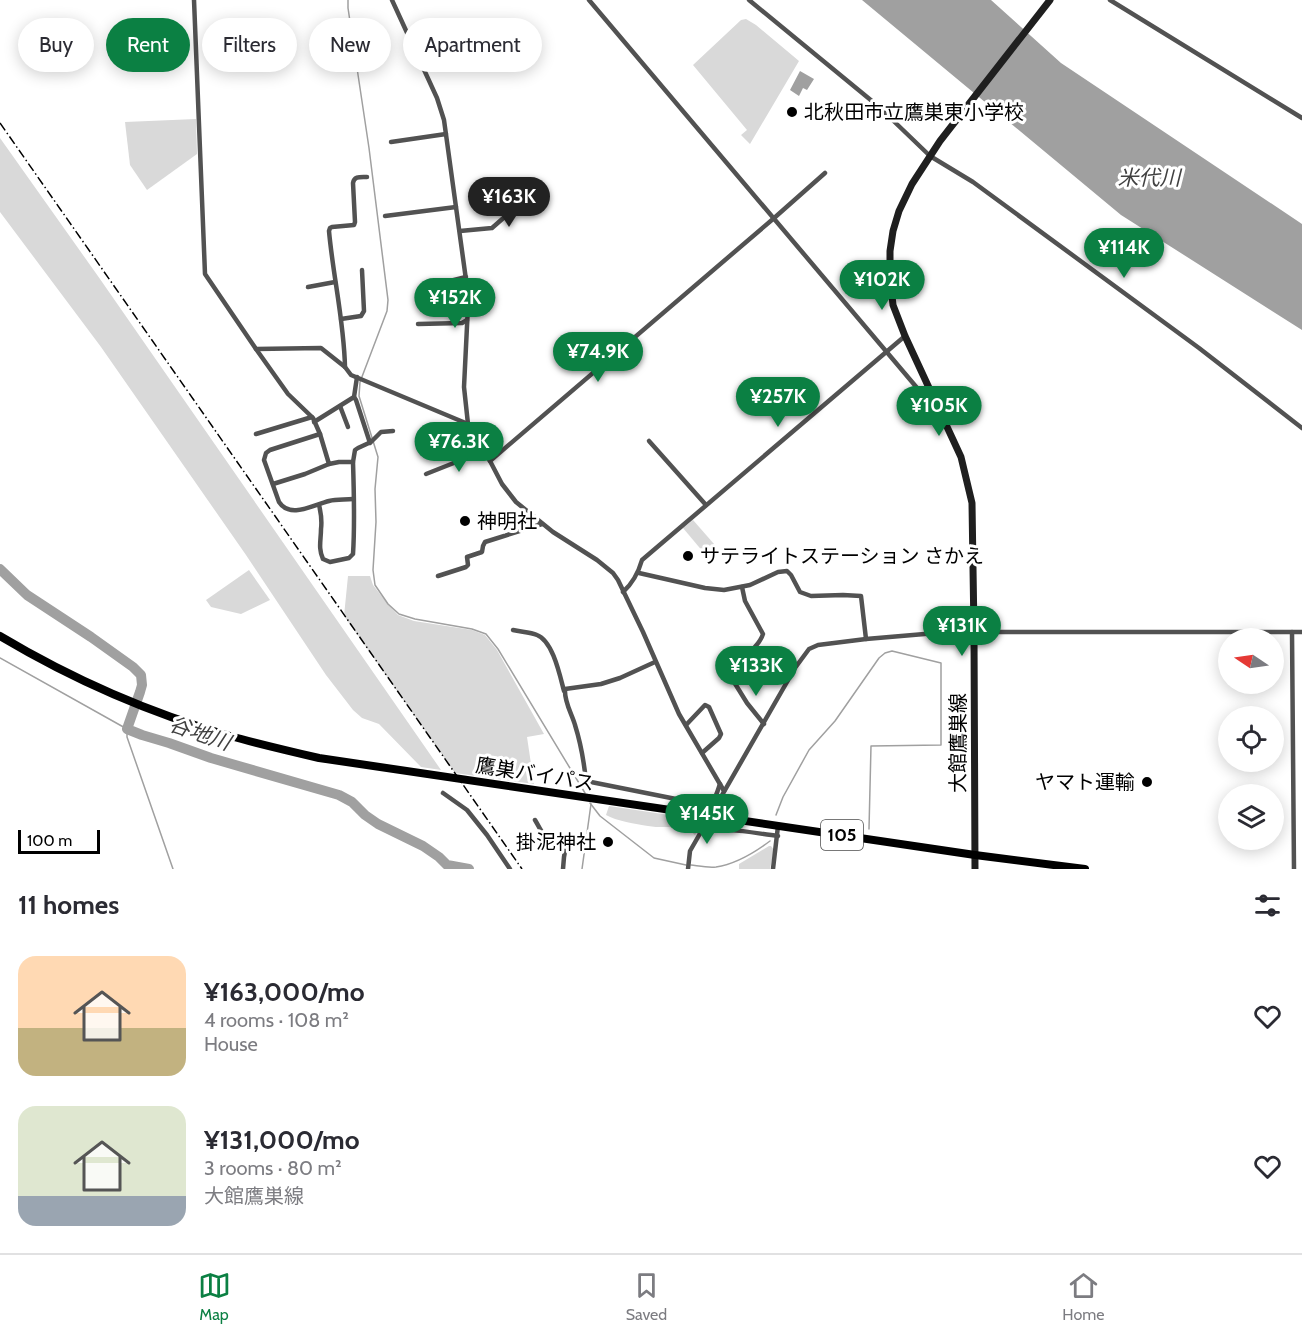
<!DOCTYPE html>
<html lang="en">
<head>
<meta charset="utf-8">
<style>
	:root { --surface:#fff; --page:#f2f2f3; --text:#2b2b33; --muted:#7c7c81; --line:#e1e1e2; --accent:#0b8043 }
	body { margin:0; font-family:Cabin,"Noto Sans JP",sans-serif; background:var(--page); color:var(--text); height:100vh; display:flex; flex-direction:column; font-size:22px; white-space:nowrap }
	* { box-sizing:border-box; margin:0 }
	p { font-size:20px; color:var(--muted) }
	.icon { flex:none; width:33px; height:33px; fill:none; stroke:currentColor; stroke-width:2; stroke-linecap:round; stroke-linejoin:round }
	.map { position:relative; height:869px; overflow:hidden }
	.panel { display:flex; flex-direction:column; background:var(--surface); flex:1 }
	.panel>* { flex:none }
	.top-card { position:absolute; left:18px; top:18px; width:600px; height:54px; display:flex; gap:12px }
	.needle { width:39px; rotate:283deg }
	.fabs { position:absolute; left:1218px; top:628px; display:grid; gap:12px }
	.fabs a { display:grid; place-items:center; width:66px; height:66px; border-radius:50%; background:var(--surface); box-shadow:0 3px 15px #0003; font-size:30px }
	.scale { position:absolute; left:18px; bottom:15px; width:82px; box-sizing:border-box; padding-left:6px; border:3px solid #000; border-top:0; font-size:16px; line-height:21px; white-space:nowrap; color:#000; -webkit-text-stroke:4px #fff; paint-order:stroke }
	.price { position:absolute; translate:-50% -51px; padding:0 14px; border-radius:21px; background:var(--accent); color:#fff; font-size:20px; line-height:39px; filter:drop-shadow(0 2px 3px #0008) }
	.price::after { content:''; position:absolute; left:50%; top:36px; width:18px; height:14px; margin-left:-9px; background:inherit; clip-path:polygon(0 0,100% 0,50% 100%) }
	.price.current { background:#222; color:#fff }
	ul { padding:0; list-style:none }
	li { display:flex; align-items:center; gap:18px; height:150px; padding:0 18px }
	li span { display:grid; place-items:center; flex:none; width:168px; height:120px; border-radius:18px; color:#555 }
	li>.icon { margin-inline-start:auto }
	span .icon { width:72px; height:72px; fill:#fffc; stroke-width:1 }
	li b { font-size:26px }
	h2 { display:flex; justify-content:space-between; align-items:center; height:72px; padding:0 18px; font-size:26px }
	.pill { padding:0 21px; border-radius:27px; background:var(--surface); box-shadow:0 3px 15px #0003; font-size:21px; line-height:54px }
	.pill.current { background:var(--accent); color:#fff }
	.tabs { display:flex; justify-content:space-around; align-items:center; height:84px; border-top:2px solid var(--line); background:var(--surface); font-size:16px; color:var(--muted) }
	.tabs a { display:grid; justify-items:center; gap:3px }
	.tabs .current { color:var(--accent) }
	.map>svg:first-child { display:block }
</style>
</head>
<body>
<div class="map">
<svg width="1302" height="869" viewBox="0 0 1302 869">
	<rect width="100%" height="100%" fill="#fff"/>
	<g fill="#d9d9d9">
		<path d="M746 19 756 25 799 61 750 144 741 135 747 130 693 65 741 20Z"/>
		<path d="M196 119 197 154 147 190 130 165 125 122Z"/>
		<path d="M0 138 100 279 441 770 421 767 379 724 362 718 353 710 326 675 246 555 101 347 0 212Z"/>
		<path d="M693 520 714 544 704 553 683 528Z"/>
		<path d="M249 570 270 600 241 614 211 607 206 600Z"/>
		<path d="M348 576H370L373 585 387 603 398 615 414 621 472 630 485 635 497 650 544 734 527 737 534 784 455 773 344 616Z"/>
		<path d="M609 806 696 819 700 828 695 835C683 823 663 829 648 826 636 824 616 821 606 815Z"/>
		<path d="M769 846H771L774 850 770 869H739V864Z"/>
	</g>
	<g fill="#a0a0a0">
		<path d="M862 0H991L1061 63 1302 224V330L1121 215Z"/>
		<path d="M800 71 814 79 807 90 803 88 799 96 790 90Z"/>
	</g>
	<g fill="none" stroke-linecap="round" stroke-linejoin="round">
		<g stroke="#a0a0a0" stroke-width="1.5">
			<path d="M348 0V8L369 148 388 300 387 311 360 382 359 396 378 457 375 489 376 522 373 570 375 585 388 604 399 614 415 619 472 629 486 634 498 649 585 793"/>
			<path d="M0 658 127 729V737L173 869"/>
			<path d="M590 803 600 816 654 858 686 865"/>
			<path d="M776 815 783 797 809 750 835 721 879 658 885 653 892 651 941 663V745L871 746 869 829"/>
			<path d="M691 865C699 866 708 868 716 867 736 864 754 853 770 841"/>
			<path d="M582 869 591 804"/>
		</g>
		<path stroke="#a0a0a0" stroke-width="10" d="M0 569 27 595 91 637 133 667 141 675 142 685 140 692 127 729 142 735 169 743 211 758 339 795 352 802 365 815 378 824 423 846 439 857 447 865 469 869"/>
		<g stroke="#525252" stroke-width="4.5">
			<path d="M194 0 205 274 256 349 321 348 345 367 351 375 468 424"/>
			<path d="M392 0 437 98 444 120 467 287 468 306 464 387 468 424 490 461 502 484 516 502 553 532 597 560 613 573 618 580 643 632 679 714 724 791"/>
			<path d="M589 0 929 402 936 406"/>
			<path d="M749 0 878 106 930 156 973 182 1199 348 1302 428"/>
			<path d="M1110 0 1302 118"/>
			<path d="M391 142 446 134"/>
			<path d="M385 216 456 207"/>
			<path d="M460 231 492 228 540 186"/>
			<path d="M466 277 438 284 434 287C430 309 455 304 468 314"/>
			<path d="M308 287 335 282"/>
			<path d="M341 319 361 316 364 311 362 270"/>
			<path d="M418 324 462 323 467 320"/>
			<path d="M256 349 288 394 313 418 320 434 329 464 339 462H353C354 493 355 524 353 554L349 558 330 562 323 559C318 548 321 540 321 529 322 521 321 513 319 505"/>
			<path d="M345 367C344 321 333 276 329 231L330 228 332 227 354 225 355 222 353 183C354 176 360 177 367 177"/>
			<path d="M354 397 356 400 370 443"/>
			<path d="M340 406 348 427"/>
			<path d="M314 422 354 397 357 377"/>
			<path d="M256 434 312 417"/>
			<path d="M320 434 270 450 266 453 264 460 279 502C290 519 313 505 329 501 337 499 345 500 353 499"/>
			<path d="M649 441 706 505"/>
			<path d="M490 461 773 219 825 173"/>
			<path d="M353 462 355 450 358 448 371 442 381 432 393 431"/>
			<path d="M426 474 484 451"/>
			<path d="M273 484 305 474 329 464"/>
			<path d="M639 573 705 588 724 590 750 585 778 572 787 571 791 575 800 592 811 596 843 595 861 596 866 639"/>
			<path d="M438 576 466 567 468 565 467 557 482 552 483 546 485 542 542 524"/>
			<path d="M742 587 745 601 763 634C759 648 743 651 750 669"/>
			<path d="M623 592C633 583 638 574 642 560L905 336"/>
			<path d="M513 630C521 632 530 632 537 635 553 641 560 676 564 691"/>
			<path d="M1292 632 1294 869"/>
			<path d="M655 662 620 678 601 684 565 689C564 702 572 714 575 725 581 744 584 762 586 781L706 805C715 803 717 792 720 784"/>
			<path d="M734 682 747 703 764 724"/>
			<path d="M686 725 705 705 709 707 721 734 719 738 702 753"/>
			<path d="M443 793 467 810 487 835 510 869"/>
			<path d="M535 820C547 840 543 841 567 840L564 857 563 869"/>
			<path d="M700 833C726 826 752 833 778 836"/>
			<path d="M688 869 690 851 795 668 809 649 818 645 866 639 948 632H1302"/>
			<path d="M773 869 778 826"/>
		</g>
		<path stroke="#1f1f1f" stroke-width="7" d="M975 869 974 632 972 503 961 457 905 336 893 305 890 278V251L893 231 899 211 912 184 940 141 1050 0"/>
		<path stroke="#000" stroke-width="8" d="M0 636C72 679 150 713 230 736 259 744 289 751 319 758L975 855 1085 869"/>
		<path stroke="#000" stroke-width="1.5" stroke-dasharray="9 3 1.5 3" stroke-linecap="butt" d="M0 123 522 869"/>
	</g>
	<g fill="#000" stroke="#fff" stroke-width="2">
		<circle cx="792" cy="112" r="6"/>
		<circle cx="465" cy="521" r="6"/>
		<circle cx="688" cy="556" r="6"/>
		<circle cx="1147" cy="782" r="6"/>
		<circle cx="608" cy="842" r="6"/>
	</g>
	<g text-anchor="middle" dominant-baseline="central" stroke-width="6" stroke-linejoin="round" paint-order="stroke">
		<rect fill="#fff" stroke="#4c4c4c" stroke-width="1.5" x="821" y="820" width="42" height="30" rx="4.5"/>
		<g font-size="18" font-weight="bold" fill="#000">
			<text x="842" y="835">105</text>
		</g>
		<g font-size="20" fill="#000" stroke="#fff" text-anchor="start">
			<text x="804" y="112">北秋田市立鷹巣東小学校</text>
			<text x="477" y="521">神明社</text>
			<text x="700" y="556">サテライトステーション さかえ</text>
			<text x="1135" y="782" text-anchor="end">ヤマト運輸</text>
			<text x="596" y="842" text-anchor="end">掛泥神社</text>
		</g>
		<g font-size="20" fill="#000" stroke="#fff">
			<text transform="translate(958 743) rotate(-90)">大館鷹巣線</text>
			<text transform="translate(535 774) rotate(9)">鷹巣バイパス</text>
		</g>
		<g font-size="21" font-style="italic" fill="#414141" stroke="#fff">
			<text x="1149" y="177">米代川</text>
			<text transform="translate(200 733) rotate(19)">谷地川</text>
		</g>
	</g>
</svg>
<div class="fabs">
<a><svg class="needle" viewBox="-14 -14 28 28"><path d="M0-13l5 13h-10z" fill="#e53935"/><path d="M0 13l5-13h-10z" fill="#7c7c81"/></svg></a>
<a><svg class="icon" aria-label="locate" viewBox="0 0 24 24"><circle cx="12" cy="12" r="6"/><path d="M12 2v4M12 18v4M2 12h4M18 12h4"/></svg></a>
<a><svg class="icon" aria-label="layers" viewBox="0 0 24 24"><path d="M12 4l9 5-9 5-9-5zM3 14l9 5 9-5"/></svg></a>
</div>
<div class="scale">100 m</div>
<b class="price current" style="left:509px;top:228px">¥163K</b>
<b class="price" style="left:1124px;top:279px">¥114K</b>
<b class="price" style="left:882px;top:311px">¥102K</b>
<b class="price" style="left:455px;top:329px">¥152K</b>
<b class="price" style="left:598px;top:383px">¥74.9K</b>
<b class="price" style="left:778px;top:428px">¥257K</b>
<b class="price" style="left:939px;top:437px">¥105K</b>
<b class="price" style="left:459px;top:473px">¥76.3K</b>
<b class="price" style="left:962px;top:657px">¥131K</b>
<b class="price" style="left:756px;top:697px">¥133K</b>
<b class="price" style="left:707px;top:845px">¥145K</b>
<div class="top-card">
<a class="pill">Buy</a>
<a class="pill current">Rent</a>
<a class="pill">Filters</a>
<a class="pill">New</a>
<a class="pill">Apartment</a>
</div>
</div>
<section class="panel">
<h2>11 homes<svg class="icon" aria-label="filters" viewBox="0 0 24 24"><path d="M4 7h16M4 17h16"/><circle cx="9" cy="7" r="2"/><circle cx="15" cy="17" r="2"/></svg></h2>
<ul>
<li><span style="background:linear-gradient(#ffd9b3 60%,#c2b280 0)"><svg class="icon" aria-label="home" viewBox="0 0 24 24"><path d="M3 11l9-7 9 7M6 9v11h12V9"/></svg></span><div><b>¥163,000/mo</b><p>4 rooms · 108 m²</p><p>House</p></div><svg class="icon" aria-label="heart" viewBox="0 0 24 24"><path d="M12 20l-8-8c-3-5 5-10 8-4 3-6 11-1 8 4z"/></svg></li>
<li><span style="background:linear-gradient(#dfe7d0 75%,#9aa5b1 0)"><svg class="icon" aria-label="home" viewBox="0 0 24 24"><path d="M3 11l9-7 9 7M6 9v11h12V9"/></svg></span><div><b>¥131,000/mo</b><p>3 rooms · 80 m²</p><p>大館鷹巣線</p></div><svg class="icon" aria-label="heart" viewBox="0 0 24 24"><path d="M12 20l-8-8c-3-5 5-10 8-4 3-6 11-1 8 4z"/></svg></li>
</ul>
</section>
<nav class="tabs">
<a class="current"><svg class="icon" aria-label="map" viewBox="0 0 24 24"><path d="M3 6l6-2 6 2 6-2v14l-6 2-6-2-6 2zM9 4v14M15 6v14"/></svg>Map</a>
<a><svg class="icon" aria-label="saved" viewBox="0 0 24 24"><path d="M7 4h10v16l-5-4-5 4z"/></svg>Saved</a>
<a><svg class="icon" aria-label="home" viewBox="0 0 24 24"><path d="M3 11l9-7 9 7M6 9v11h12V9"/></svg>Home</a>
</nav>
</body>
</html>
